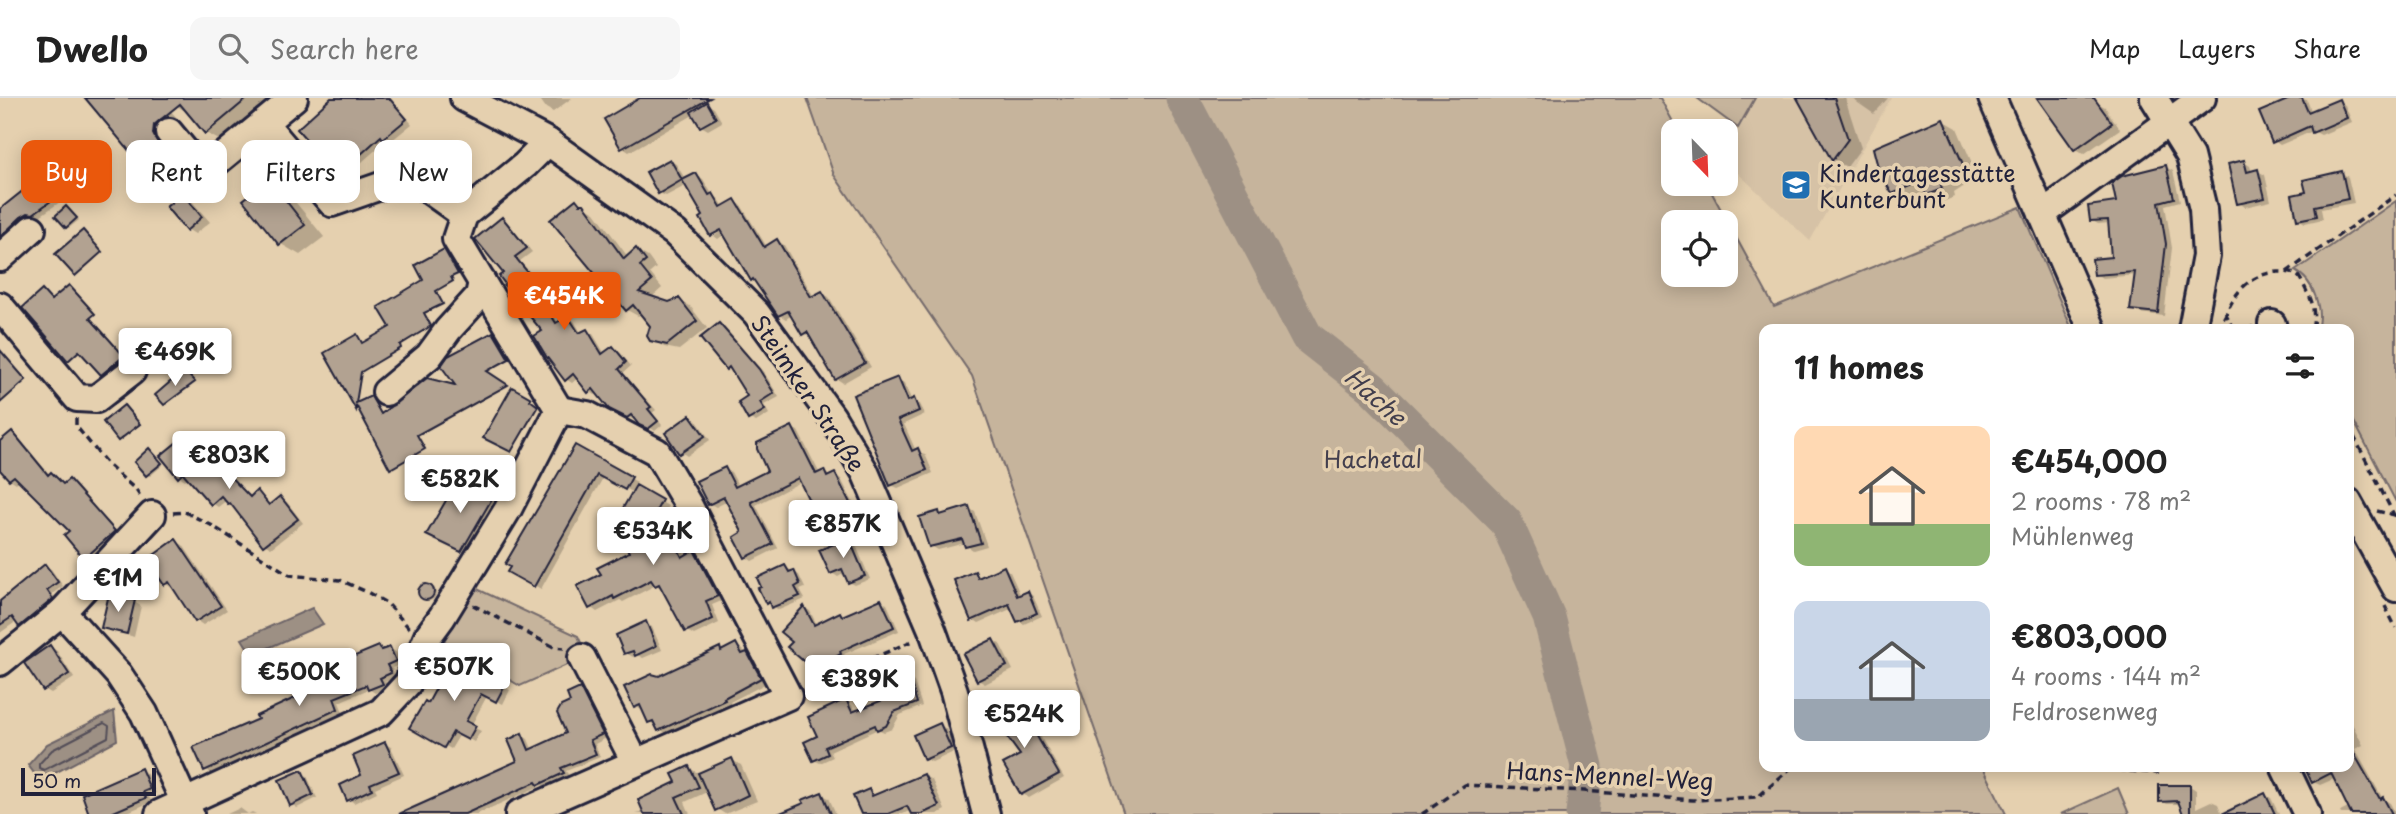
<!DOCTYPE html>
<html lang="en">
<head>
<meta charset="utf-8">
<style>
	:root { --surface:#fff; --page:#f6f6f6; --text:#222; --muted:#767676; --line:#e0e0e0; --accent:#ea580c }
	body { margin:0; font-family:"Playpen Sans",sans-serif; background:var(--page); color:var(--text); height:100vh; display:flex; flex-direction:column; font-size:26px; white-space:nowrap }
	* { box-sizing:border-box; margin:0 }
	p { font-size:23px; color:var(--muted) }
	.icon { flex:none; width:38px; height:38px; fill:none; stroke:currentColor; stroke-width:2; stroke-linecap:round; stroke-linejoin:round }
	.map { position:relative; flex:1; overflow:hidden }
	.drawer { position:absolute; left:1759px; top:226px; width:595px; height:448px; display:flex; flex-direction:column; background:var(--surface); border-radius:14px; box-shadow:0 4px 18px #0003 }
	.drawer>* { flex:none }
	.top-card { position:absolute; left:21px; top:42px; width:665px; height:63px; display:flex; gap:14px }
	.needle { width:46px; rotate:157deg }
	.fabs { position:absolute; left:1661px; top:21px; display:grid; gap:14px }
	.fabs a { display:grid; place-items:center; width:77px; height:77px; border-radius:14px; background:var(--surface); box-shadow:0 4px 18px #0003; font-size:35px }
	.scale { position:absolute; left:21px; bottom:18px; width:135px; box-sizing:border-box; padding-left:7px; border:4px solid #22223b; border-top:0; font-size:19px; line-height:24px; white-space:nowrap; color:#22223b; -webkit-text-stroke:5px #e5d0af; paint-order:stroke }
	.price { position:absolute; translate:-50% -60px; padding:0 16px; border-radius:7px; background:#fff; color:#222; font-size:23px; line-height:46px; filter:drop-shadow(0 2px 4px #0008) }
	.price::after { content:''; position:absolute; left:50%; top:42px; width:21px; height:16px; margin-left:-10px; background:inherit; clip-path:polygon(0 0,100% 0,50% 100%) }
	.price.selected { background:var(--accent); color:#fff }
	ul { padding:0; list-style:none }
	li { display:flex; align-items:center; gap:21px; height:175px; padding:0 35px }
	li span { display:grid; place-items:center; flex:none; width:196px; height:140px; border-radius:14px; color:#555 }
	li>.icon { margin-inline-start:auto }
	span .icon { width:84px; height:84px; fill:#fffc; stroke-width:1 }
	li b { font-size:30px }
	h2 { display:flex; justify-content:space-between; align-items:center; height:84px; padding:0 35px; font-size:30px }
	.pill { padding:0 24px; border-radius:14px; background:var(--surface); box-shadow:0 4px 18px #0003; font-size:24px; line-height:63px }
	.pill.selected { background:var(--accent); color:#fff }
	header { display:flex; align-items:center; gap:42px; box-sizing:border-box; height:98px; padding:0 35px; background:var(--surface); border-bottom:2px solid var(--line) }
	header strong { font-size:33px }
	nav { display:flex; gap:38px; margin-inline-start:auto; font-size:24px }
	.search { width:490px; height:63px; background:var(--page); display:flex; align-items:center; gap:18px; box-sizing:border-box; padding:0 24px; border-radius:14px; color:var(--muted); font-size:26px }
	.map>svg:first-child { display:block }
</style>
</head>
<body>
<header>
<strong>Dwello</strong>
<div class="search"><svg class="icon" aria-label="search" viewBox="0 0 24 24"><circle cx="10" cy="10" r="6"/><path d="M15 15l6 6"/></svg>Search here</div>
<nav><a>Map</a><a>Layers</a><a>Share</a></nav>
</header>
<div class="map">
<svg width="2396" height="716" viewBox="0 0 2396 716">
	<rect width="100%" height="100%" fill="#e5d0af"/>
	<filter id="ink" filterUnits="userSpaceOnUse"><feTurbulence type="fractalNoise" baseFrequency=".0143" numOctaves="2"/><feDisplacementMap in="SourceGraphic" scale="14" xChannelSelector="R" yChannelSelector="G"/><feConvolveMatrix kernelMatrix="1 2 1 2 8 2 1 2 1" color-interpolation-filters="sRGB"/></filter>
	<g filter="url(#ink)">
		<path fill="#d6c2a6" d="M1755 0H1891L1810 143 1726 64V51Z"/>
		<g fill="#c6b49c" stroke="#746b6c" stroke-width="2" fill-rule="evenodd">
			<path d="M807 0H1660L1678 33H1673V86H1707L1774 209 2020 109 2072 231H1764V668L1983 669 2006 716H1124L972 278 834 77ZM1726 124V177H1673V124Z"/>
			<path d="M1697 0H1755L1738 30Z"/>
			<path d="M2396 103V404L2349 314 2348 231H2317C2323 212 2314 182 2295 173Z"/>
			<path d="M475 490 578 538 587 558 520 588 444 543Z"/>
			<path d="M2118 690 2129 716H2061Z"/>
		</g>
		<g fill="#9d9084" stroke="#6c6467" stroke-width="2">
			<path d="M312 510 323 526 252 557 242 541Z"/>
			<path d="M114 613 117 642 40 683 28 667 47 646Z"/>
		</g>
		<g fill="#0003">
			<path d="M87 0H149L169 11 177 20 162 32 161 43 181 70 174 76 178 82 176 85 210 124 195 136 187 131 174 104Z"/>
			<path d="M171 0H269L221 43 206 35 190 16 177 8Z"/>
			<path d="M333 0H382L402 14 412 26 391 43 388 41 345 79 339 75Z"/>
			<path d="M539 0H572L553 14 546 10Z"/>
			<path d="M643 0H697L703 9 707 6 714 10 722 24 708 32 701 28 695 16 629 54 623 50Z"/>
			<path d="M1799 0H1845L1861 50 1847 69 1834 62Z"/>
			<path d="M1851 0H1888L1874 16Z"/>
			<path d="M2039 0H2075L2096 4 2105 9 2120 31 2084 56 2075 51Z"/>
			<path d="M2297 0 2307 2 2312 15 2339 3 2345 7 2352 24 2321 37 2313 33 2280 47 2274 43Z"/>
			<path d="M1943 22 1957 30 1978 79 1954 95 1955 99 1942 104 1927 94 1907 103 1893 95Z"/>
			<path d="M670 63 676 66 686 82 696 77 703 81 712 96 719 101 724 109 735 103 741 107 767 149 778 143 784 147 814 199 822 195 829 199 871 269 843 285 837 281 812 238 803 236 792 217 786 221 779 217 758 184 752 181 725 136 718 141 714 138 729 129 711 137 705 119 687 87 666 98 659 95Z"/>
			<path d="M2244 64 2250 68 2252 74 2258 73 2265 77 2271 103 2245 109 2239 105Z"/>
			<path d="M2166 69 2173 73 2180 103 2165 107 2172 150 2164 218 2139 215 2132 211 2136 177 2102 180 2096 176 2113 160 2110 125 2098 126 2091 122 2119 105Z"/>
			<path d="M2342 75 2348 79 2354 105 2321 111 2323 121 2305 125 2298 121 2308 96Z"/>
			<path d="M40 81 46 85 60 104 40 118 35 117 28 122 0 149V114Z"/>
			<path d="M269 83 288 95 324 139 300 157 281 146 245 102Z"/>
			<path d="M577 104 595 114 628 159 636 152 648 159 656 170 650 175 662 190 651 200 669 206 678 202 690 208 707 230 679 252 664 249 652 242 651 227 642 215 638 218 627 212Z"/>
			<path d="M67 110 79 122 69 130 67 129Z"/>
			<path d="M502 121 508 125 532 154 520 163 537 183 544 186 554 198 546 205 558 225 568 220 574 223 582 236 587 233 593 236 605 256 613 250 619 253 631 268 623 275 656 312 652 315 662 327 655 333 637 321 634 322 611 310 598 295 595 297 589 293 579 279 572 285 566 281 544 233 505 175Z"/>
			<path d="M719 227 725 230 765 276 779 299 764 307 769 316 756 324 750 321V299L733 274 727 270Z"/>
			<path d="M898 281 904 285 912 303 920 306 925 316 904 326 916 353 925 356 933 375 898 390 891 387Z"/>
			<path d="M691 319 697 323 710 342 687 358 681 354Z"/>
			<path d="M792 330 798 333 820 376 824 374 831 379 835 377 841 381 856 410 848 413 852 421 837 428 830 423 826 425 820 421 801 384 756 407 778 450 752 463 746 459 744 435 728 403 716 409 710 406 725 371 731 374 739 389 770 374Z"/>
			<path d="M12 335 18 339 50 377 58 380 65 387 69 383 76 387 120 438 92 463 85 459 72 433 21 381 16 385 10 381 0 369V345Z"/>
			<path d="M187 338 194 342 216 369 224 371 251 399 258 395 271 407 280 400 287 404 303 425 271 450 264 446 234 407 227 402 218 409 212 405 189 379 185 382 179 378Z"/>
			<path d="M576 350 637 384 634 388 668 408 659 423 672 449 675 447 682 451 686 458 694 454 701 458 724 502 712 507 719 525 694 537 687 533 664 492 656 487 623 504 620 502 597 514 590 509 603 477 631 455 639 426 634 395 604 378 541 491 509 473Z"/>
			<path d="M152 354 163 367 150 378 147 376Z"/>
			<path d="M460 382 502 407 472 459 438 442Z"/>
			<path d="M969 410 975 414 987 448 973 452 967 448 965 445 938 452 931 448 938 415 944 418Z"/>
			<path d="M849 442 855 445 870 481 855 487 849 484 845 475 838 479 832 475Z"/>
			<path d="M176 443 183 447 227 512 203 527 197 523 174 488 172 490 166 486Z"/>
			<path d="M45 468 51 471 63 488 52 496 58 505 26 531 17 523 0 535V506Z"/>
			<path d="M785 469 799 477 805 490 800 492 805 501 779 512 767 505Z"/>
			<path d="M1004 470 1010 474 1021 498 1028 495 1033 498 1042 518 1024 526 1019 523 1013 510 979 525 973 521 975 475 982 480Z"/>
			<circle cx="428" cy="495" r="8"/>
			<path d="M881 503 887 506 899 533 844 556 846 560 824 571 809 566 805 510 810 513 817 527 840 516 845 519Z"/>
			<path d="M134 504 141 508 134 539 103 529Z"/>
			<path d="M645 525 652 529 662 552 643 560 637 557 633 559 626 555Z"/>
			<path d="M993 543 1000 546 1013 572 985 586 978 582Z"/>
			<path d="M736 547 754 560 767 585 730 604 731 606 667 636 650 624 643 613 635 608 659 580 719 551 723 554Z"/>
			<path d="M50 549 57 553 74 580 51 595 44 591Z"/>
			<path d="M379 550 384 553 390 551 396 554 401 566 392 570 396 579 385 584 387 589 375 595 369 591 339 604 343 614 211 675 205 671 260 622 327 587Z"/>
			<path d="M454 561 510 592 503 606 487 598 471 628 481 633 474 644 460 636 451 651 412 629 428 607Z"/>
			<path d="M903 576 914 584 922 608 900 617 892 631 884 634 878 631 830 653 833 659 820 665 814 662 819 639 846 603 852 607 856 615 885 603Z"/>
			<path d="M580 592 586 596 608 639 595 646 600 659 566 673 569 678 545 689 542 687 477 716H402L520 663 522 637 528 641 533 653 569 636 573 605Z"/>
			<path d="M1012 604 1019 608 1038 634 1064 680 1029 700 1023 696 1022 657Z"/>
			<path d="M2348 618 2363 647 2355 651 2383 701 2390 705 2396 716H2341L2340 714 2350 709 2336 680 2320 687 2313 684 2306 668H2348Z"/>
			<path d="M940 627 946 631 956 653 932 664 925 661Z"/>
			<path d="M385 646 391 649 404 677 375 690 377 694 354 705 349 701Z"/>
			<path d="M732 662 741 667 757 703 725 716 717 711 709 693 685 704 690 716H636L645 714 678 685 689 670 698 675Z"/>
			<path d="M141 672 147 676 156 695 149 698 151 704 123 716H91Z"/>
			<path d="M302 674 307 678 317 700 297 710 292 706Z"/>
			<path d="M924 678 932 682 945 712 937 716H913L911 712 903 716H863L869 693 876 697Z"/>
			<path d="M2190 688 2196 692V710L2211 703 2218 706 2222 716H2185L2181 706H2167L2161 702Z"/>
			<path d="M821 696 829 700 836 716H800Z"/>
			<path d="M2265 697 2271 700 2279 716H2226Z"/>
			<path d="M240 710 248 716 252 714 256 716H227Z"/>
		</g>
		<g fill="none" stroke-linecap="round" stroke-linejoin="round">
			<path stroke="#534e58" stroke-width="2" d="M104 625 109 628 108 639 44 672 39 670V666L52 652Z"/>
			<path stroke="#9d9084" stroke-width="33" d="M1182 0 1307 239 1372 290 1506 424 1549 519 1587 668 1582 716"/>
		</g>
		<g fill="#b2a291" stroke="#22223b" stroke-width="2">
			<path d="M85 0H248L205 36 180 6 154 27 153 36 157 43 174 65 166 71 171 77 169 79 202 119 186 133 166 109 172 104Z"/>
			<path d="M331 0H389L407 21 383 41 381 38 338 77 297 31Z"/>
			<path d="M640 0H710L621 51 604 21Z"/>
			<path d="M1797 0H1834L1848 41 1832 63Z"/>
			<path d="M2037 0H2094L2112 25 2074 52Z"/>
			<path d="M2292 0H2302L2308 14 2339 1 2347 20 2312 35 2310 28 2272 45 2259 14Z"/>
			<path d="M707 4 716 20 700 29 691 14Z"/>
			<path d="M1943 20 1965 71 1941 87 1942 91 1927 97 1918 85 1892 96 1879 73 1873 50Z"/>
			<path d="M670 61 682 82 658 96 646 74Z"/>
			<path d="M2244 62 2247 74 2258 71 2265 100 2237 106 2228 66Z"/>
			<path d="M2166 67 2174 100 2159 104 2166 146 2158 215 2130 212 2135 174 2094 177 2092 161 2111 159 2108 122 2090 123 2088 108 2116 104 2112 85 2122 78Z"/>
			<path d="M2342 73 2348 101 2315 108 2317 118 2297 122 2292 97 2306 94 2303 82Z"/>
			<path d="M696 75 709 97 713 95 721 109 735 101 764 149 777 141 811 199 822 193 865 265 835 282 807 234 802 237 788 213 778 218 753 181 751 183 721 132 710 138 700 120 703 118 682 82Z"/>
			<path d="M40 79 55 100 33 116 28 115 21 119 0 139V111Z"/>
			<path d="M269 81 305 127 279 147 243 102Z"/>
			<path d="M576 101 580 106H584L624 161 636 150 646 163 640 168 652 183 639 194 669 204 679 200 697 223 667 247 650 243 647 238 650 228 633 207 626 213 550 122Z"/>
			<path d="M66 108 77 120 66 130 55 118Z"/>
			<path d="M502 119 527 150 515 159 535 183 538 180 549 194 541 201 556 225 568 218 579 235 587 231 602 256 613 248 626 264 619 271 651 309 648 311 658 323 648 331 639 327 631 317 627 320 609 311 593 291 588 295 573 276 565 283 546 258 534 238 542 233 504 187 505 186 499 178 503 175 475 141Z"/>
			<path d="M83 132 102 154 75 178 55 156Z"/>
			<path d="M444 151 458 176 451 179 453 183 436 193 443 206 424 215 431 228 400 247 401 250 361 274 356 305 371 298 381 316 427 280 455 287 441 268 448 258 493 234 509 261 487 273 508 287 417 337 425 351 390 371 356 307V312L324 255 357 236 362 245 390 229 378 209 423 182 415 167Z"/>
			<path d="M69 187 95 216 90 220 124 258 101 277 79 253 68 263 22 210 42 192 51 202Z"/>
			<path d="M719 225 759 271 774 295 760 304 765 312 748 322 738 304 747 298 729 269 726 272 700 240Z"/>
			<path d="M0 252 26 282 0 305Z"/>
			<path d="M184 272 195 284 164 307 155 297Z"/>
			<path d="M898 279 908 303 914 300 919 313 898 322 912 353 918 350 927 372 890 388 853 297Z"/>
			<path d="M512 289 531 300 530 302 538 308 511 354 483 340Z"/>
			<path d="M124 307 140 326 118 343 103 324Z"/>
			<path d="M690 317 705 338 679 356 665 335Z"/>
			<path d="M792 328 816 376 824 372 827 379 835 375 851 407 843 410 847 417 830 426 827 419 819 423 798 380 751 404 773 446 745 460 734 439 742 434 724 399 708 407 696 383 725 369 735 389 767 373 757 351V345Z"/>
			<path d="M12 333 48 377 51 374 63 386 69 381 115 433 84 461 64 437 69 433 14 378 9 382 0 372V343Z"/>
			<path d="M187 336 214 369 218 366 250 399 257 392 269 407 280 398 298 421 263 448 230 405 228 406 221 398 211 407 183 375 178 380 160 358Z"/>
			<path d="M575 347 632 379 625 392 597 377 534 489 507 474 510 469 505 466Z"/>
			<path d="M149 350 162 365 146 378 134 364Z"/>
			<path d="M459 380 493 399 461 454 426 437Z"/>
			<path d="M636 387 662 402 653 419 668 449 675 445 682 459 694 452 718 498 706 503 713 521 685 534 659 486 655 488 651 482 614 501 613 498 589 511 577 488 601 476 597 470 629 454 618 434 635 426 619 417Z"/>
			<path d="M969 408 981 445 965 449 962 441 929 449 919 419 939 413 940 417Z"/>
			<path d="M849 440 865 478 848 485 842 471 830 476 819 452Z"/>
			<path d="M176 441 221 508 195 524 169 484 164 487 147 462Z"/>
			<path d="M45 466 58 484 47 492 53 501 19 529 12 519 0 527V503Z"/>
			<path d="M785 467 789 474 794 472 800 486 795 489 800 498 771 510 769 504 766 506 758 490 761 489 757 480Z"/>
			<path d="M1004 468 1017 498 1028 493 1037 515 1017 524 1009 506 971 523 954 482 975 473 978 480Z"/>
			<circle cx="426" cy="494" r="8"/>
			<path d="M109 496 135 502 127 536 101 530Z"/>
			<path d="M881 501 894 529 840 553 841 556 817 569 808 567 787 549 792 544 780 534 804 508 814 527 840 514 842 518Z"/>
			<path d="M646 523 656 548 635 558 633 553 624 556 616 537Z"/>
			<path d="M993 541 1007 568 977 583 963 556Z"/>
			<path d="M736 545 742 556 747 554 761 580 724 600 725 602 658 633 653 623 648 625 640 607 634 610 624 589 652 576 659 578 720 549 721 553Z"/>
			<path d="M50 547 69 576 43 593 24 565Z"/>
			<path d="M379 548 381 552 390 549 396 563 387 567 391 575 380 580 383 586 368 592 366 587 334 600 338 611 204 673 193 649 258 621 256 618 325 586 320 576 344 565 343 563Z"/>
			<path d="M453 559 505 587 496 604 481 596 466 623 476 628 468 642 453 634 444 650 409 630 425 603 428 605Z"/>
			<path d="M897 572 903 574 906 580 909 579 917 605 894 614 886 628 877 632 875 627 825 649 828 656 813 663 804 644 817 638 808 619 846 601 852 614 883 602 876 586 888 582 890 575Z"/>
			<path d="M580 590 603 636 590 642 596 656 561 670 564 675 538 687 536 684 465 716H399L517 663 508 642 522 635 529 652 566 635 557 615 561 608 570 604 567 596Z"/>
			<path d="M1012 602 1031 628 1059 676 1021 697 1003 666 1020 657 991 617Z"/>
			<path d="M940 625 951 650 924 662 913 637Z"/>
			<path d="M385 644 399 674 370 686 372 691 347 703 340 687 361 677 353 658Z"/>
			<path d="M2348 645 2380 701 2383 699 2392 716H2351L2331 675 2312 685 2304 668H2348Z"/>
			<path d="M732 660 748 697 715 713 698 675Z"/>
			<path d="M689 668 699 689 676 699 684 716H644L638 702 676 684 672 676Z"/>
			<path d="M141 670 150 691 143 694 146 700 109 716H89L82 696Z"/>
			<path d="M302 672 313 697 290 708 279 682Z"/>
			<path d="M924 676 939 708 922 716H911L907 708 888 716H861L853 698 869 691 872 698Z"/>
			<path d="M2159 687H2190V716H2183L2178 703 2159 704Z"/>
			<path d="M822 694 831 716H778L804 705 802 702Z"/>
			<path d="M2265 695 2275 716H2222Z"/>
		</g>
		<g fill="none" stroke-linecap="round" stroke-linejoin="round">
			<g stroke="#22223b" stroke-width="32">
				<g id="minor">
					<path d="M464 0 548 44 675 135 756 215 832 319 865 374 933 534 954 593 986 716"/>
					<path d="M1992 0 2092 231"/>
					<path d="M2154 0 2190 58 2203 111 2206 158 2192 231"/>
					<path d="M264 25 332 105 395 83 412 80 464 117"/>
					<path d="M169 34 203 75 294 0"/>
					<path d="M2042 116 2202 0"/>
					<path d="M0 160 32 131"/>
					<path d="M0 208 77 300 96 301 132 273"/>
					<path d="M2272 226 2273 231"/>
					<path d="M386 294 429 258 448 232 479 198 482 184"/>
					<path d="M2348 404 2396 490"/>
					<path d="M62 514 119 577 144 615 190 716"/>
					<path d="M582 560 635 664"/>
					<path d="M0 564 62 514 152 417"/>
					<path d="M2284 668 2307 716"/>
					<path d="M159 716 381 614 408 585 428 538 442 519 508 411 559 312 456 141 464 117 525 67 548 44"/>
					<path d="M519 716 788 598 689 408 657 354 587 317 559 312"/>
				</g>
			</g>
			<g stroke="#22223b" stroke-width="3.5" stroke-dasharray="7 5" stroke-linecap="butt">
				<path d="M2287 174 2396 97"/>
				<path d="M2218 231 2226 216"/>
				<path d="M2233 231 2226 216C2236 192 2251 176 2278 174 2285 174 2294 174 2299 179 2302 183 2305 190 2307 194 2314 204 2315 219 2312 231"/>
				<path d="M2239 231 2253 229"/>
				<path d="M76 320V328L108 367 136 392 140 398"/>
				<path d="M2348 327 2394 417 2396 415"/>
				<path d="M2377 413 2394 417 2396 421"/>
				<path d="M173 415 185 414 211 427 290 477 340 482 367 494 388 506 410 531"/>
				<path d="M473 507 554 549 564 550"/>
				<path d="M2385 508 2396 530"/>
				<path d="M806 590 914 542"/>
				<path d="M2094 668 2103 671 2159 675"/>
				<path d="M1422 716 1465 687 1584 693 1693 702 1758 699 1793 668"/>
			</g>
			<use href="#minor" stroke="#e5d0af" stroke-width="26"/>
		</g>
	</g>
	<defs>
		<g id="school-square" transform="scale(1.575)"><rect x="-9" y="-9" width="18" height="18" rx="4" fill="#1f6fb2" stroke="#e5d0af"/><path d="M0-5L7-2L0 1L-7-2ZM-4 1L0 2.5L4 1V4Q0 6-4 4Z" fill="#fff"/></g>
	</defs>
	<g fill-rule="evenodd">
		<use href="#school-square" x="1796" y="87"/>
	</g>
	<g text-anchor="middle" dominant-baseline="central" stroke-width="7" stroke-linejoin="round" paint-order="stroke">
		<g font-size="23" fill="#22223b" stroke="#e5d0af" text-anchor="start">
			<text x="1819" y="74">Kindertagesstätte<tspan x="1819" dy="26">Kunterbunt</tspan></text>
		</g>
		<g font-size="23" fill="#22223b" stroke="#e5d0af">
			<text transform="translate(809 295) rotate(56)">Steimker Straße</text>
			<text transform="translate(1610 677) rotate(3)">Hans-Mennel-Weg</text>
		</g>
		<g font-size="23" fill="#433f4e" stroke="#e5d0af">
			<text x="1373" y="360">Hachetal</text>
		</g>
		<g font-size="24" font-style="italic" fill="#413e4d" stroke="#e5d0af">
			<text transform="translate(1376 298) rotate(42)">Hache</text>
		</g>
	</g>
</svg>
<div class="fabs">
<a><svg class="needle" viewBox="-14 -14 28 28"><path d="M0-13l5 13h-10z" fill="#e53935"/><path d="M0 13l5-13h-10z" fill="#767676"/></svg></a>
<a><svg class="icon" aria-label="locate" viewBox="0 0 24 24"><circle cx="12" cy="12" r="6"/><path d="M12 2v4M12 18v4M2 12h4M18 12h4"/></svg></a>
</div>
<div class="scale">50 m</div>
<b class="price selected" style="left:564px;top:234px">€454K</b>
<b class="price" style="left:175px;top:290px">€469K</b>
<b class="price" style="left:229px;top:393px">€803K</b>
<b class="price" style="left:460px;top:417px">€582K</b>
<b class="price" style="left:843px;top:462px">€857K</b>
<b class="price" style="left:653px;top:469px">€534K</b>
<b class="price" style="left:118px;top:516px">€1M</b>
<b class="price" style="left:454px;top:605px">€507K</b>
<b class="price" style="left:299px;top:610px">€500K</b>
<b class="price" style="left:860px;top:617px">€389K</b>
<b class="price" style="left:1024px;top:652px">€524K</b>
<div class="top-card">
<a class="pill selected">Buy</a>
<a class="pill">Rent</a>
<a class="pill">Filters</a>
<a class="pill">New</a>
</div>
<section class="drawer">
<h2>11 homes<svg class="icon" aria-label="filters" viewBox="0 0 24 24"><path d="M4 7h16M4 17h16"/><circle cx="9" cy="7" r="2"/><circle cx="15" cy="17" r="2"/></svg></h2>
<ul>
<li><span style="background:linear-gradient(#ffd9b3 70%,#8fb573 0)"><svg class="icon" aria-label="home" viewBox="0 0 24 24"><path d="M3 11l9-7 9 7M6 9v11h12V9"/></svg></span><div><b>€454,000</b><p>2 rooms · 78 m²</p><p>Mühlenweg</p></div></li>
<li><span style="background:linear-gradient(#c9d6e8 70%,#9aa5b1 0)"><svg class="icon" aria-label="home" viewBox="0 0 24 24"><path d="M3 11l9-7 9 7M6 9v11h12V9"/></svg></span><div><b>€803,000</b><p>4 rooms · 144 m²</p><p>Feldrosenweg</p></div></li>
</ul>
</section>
</div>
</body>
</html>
